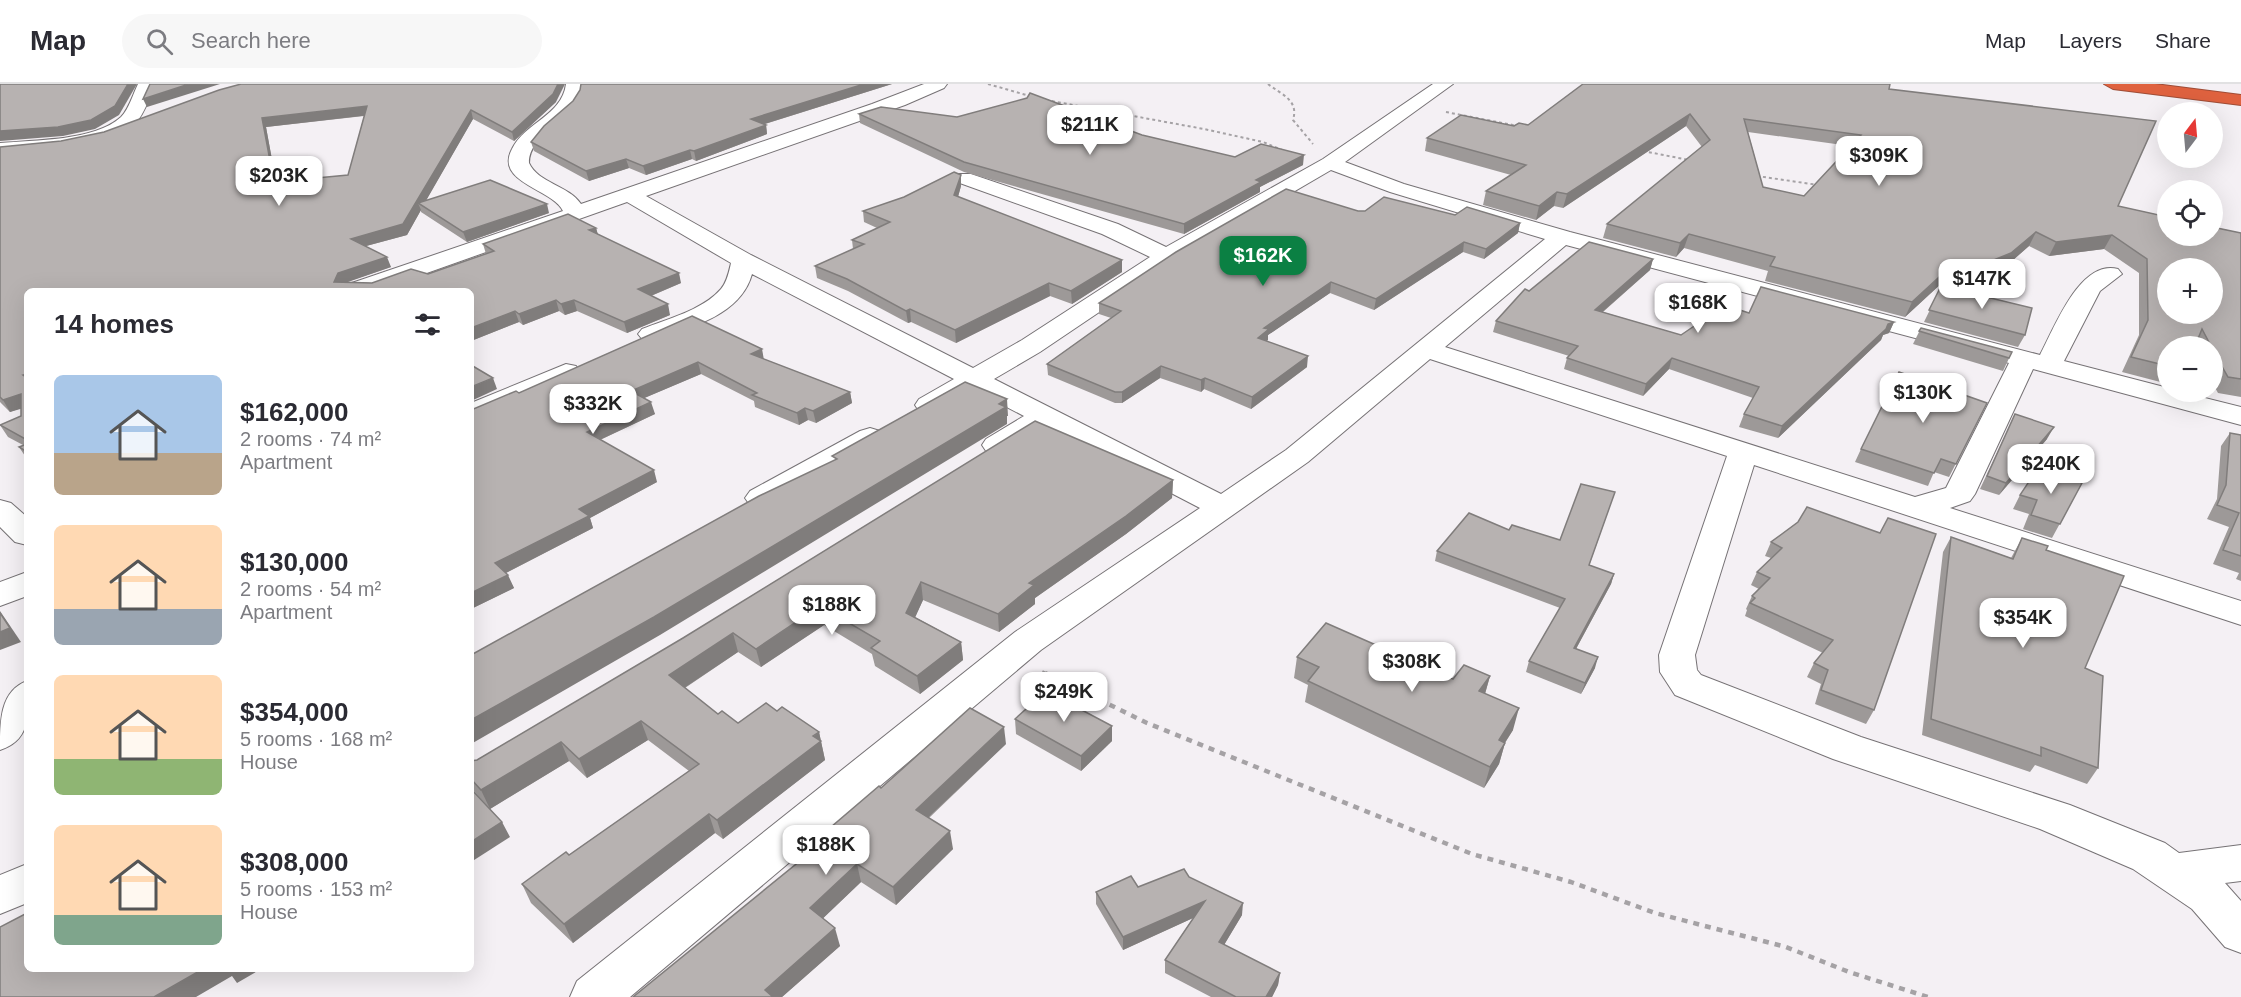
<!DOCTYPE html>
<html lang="en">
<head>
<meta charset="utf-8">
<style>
	:root { --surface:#fff; --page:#f7f7f7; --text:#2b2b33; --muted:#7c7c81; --line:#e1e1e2; --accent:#0b8043 }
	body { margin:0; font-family:Arial,sans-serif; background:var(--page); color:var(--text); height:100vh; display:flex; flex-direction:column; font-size:22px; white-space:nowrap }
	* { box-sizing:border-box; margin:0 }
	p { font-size:20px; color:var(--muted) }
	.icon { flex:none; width:33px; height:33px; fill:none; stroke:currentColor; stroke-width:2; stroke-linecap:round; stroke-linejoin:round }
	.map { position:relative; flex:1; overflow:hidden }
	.panel { position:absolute; left:24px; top:204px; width:450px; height:684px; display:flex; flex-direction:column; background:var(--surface); border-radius:9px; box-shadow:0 6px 24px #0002 }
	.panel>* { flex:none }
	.needle { width:39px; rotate:16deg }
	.controls { position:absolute; left:2157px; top:18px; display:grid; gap:12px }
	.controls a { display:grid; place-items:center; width:66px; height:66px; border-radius:50%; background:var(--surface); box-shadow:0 6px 24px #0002; font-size:30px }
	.price { position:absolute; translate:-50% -51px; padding:0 14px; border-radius:12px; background:#fff; color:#222; font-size:20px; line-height:39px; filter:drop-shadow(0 2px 3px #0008) }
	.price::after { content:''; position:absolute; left:50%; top:36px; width:18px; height:14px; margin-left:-9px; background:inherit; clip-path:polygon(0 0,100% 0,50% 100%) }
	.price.current { background:var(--accent); color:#fff }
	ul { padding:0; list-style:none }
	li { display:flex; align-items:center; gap:18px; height:150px; padding:0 30px }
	li span { display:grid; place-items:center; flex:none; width:168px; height:120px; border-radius:9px; color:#555 }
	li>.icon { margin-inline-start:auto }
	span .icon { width:72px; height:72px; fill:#fffc; stroke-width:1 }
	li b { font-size:26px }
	h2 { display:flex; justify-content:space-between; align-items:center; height:72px; padding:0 30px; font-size:26px }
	header { display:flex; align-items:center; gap:36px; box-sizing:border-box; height:84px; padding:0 30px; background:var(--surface); border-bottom:2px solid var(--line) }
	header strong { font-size:28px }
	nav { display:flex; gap:33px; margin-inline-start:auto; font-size:21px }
	.search { width:420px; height:54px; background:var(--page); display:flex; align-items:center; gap:15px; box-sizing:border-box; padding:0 21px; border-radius:33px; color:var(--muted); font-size:22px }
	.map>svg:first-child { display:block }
</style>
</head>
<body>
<header>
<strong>Map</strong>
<div class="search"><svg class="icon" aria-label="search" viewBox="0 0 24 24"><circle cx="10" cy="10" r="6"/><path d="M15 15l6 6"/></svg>Search here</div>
<nav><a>Map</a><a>Layers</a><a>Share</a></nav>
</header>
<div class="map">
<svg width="2241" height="913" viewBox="0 0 2241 913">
	<rect width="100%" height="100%" fill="#f4f0f4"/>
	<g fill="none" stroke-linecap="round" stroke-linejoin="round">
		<g stroke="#767275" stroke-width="2">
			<g id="minor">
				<path d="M138 0H156C149 13 145 30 134 41 106 67 37 67 0 71V59C34 56 95 57 121 33 129 25 133 10 138 0Z"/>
				<path d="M566 0H584C580 39 529 46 529 79 538 99 568 101 581 120L872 20 924 0H947L944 4 905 21 646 112 751 171 973 284 1022 256 1150 173 1102 150 957 98 954 94 957 90H971L1118 140 1166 163 1323 75 1433 0H1453L1345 78 1404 100 1570 148 2040 271C2055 243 2080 175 2118 185L2122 190 2100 207 2064 277 2168 304V308H2181L2241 323V341L2033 285 1975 410 1970 417 1950 424 2241 517V541L1754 381 1695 571 1697 586 1701 591 1861 653 2070 721 2165 759 2179 769 2241 761V797L2225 799 2241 817V869L2225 863 2192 825 2133 785 2040 745 1833 675 1675 611 1660 588 1659 571 1727 372 1430 275 1308 378 1041 566 630 913H570L577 897 1015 548 1200 424 1046 344C1028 355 1009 373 986 367L982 361 986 355 1024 332 974 306C957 316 940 332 919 327L915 321 919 315 954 295 752 190C741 230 694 242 660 255L651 258 642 255 638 250 642 245C667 235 703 226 721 205 727 198 729 188 731 179L627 118 376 207H340L343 202 563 127C553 105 494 99 512 65 525 38 562 32 566 0ZM1331 86 1390 108 1545 155 1286 366 1221 410 994 295 1040 268 1175 177ZM1566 161 2009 279 1946 404 1915 413 1445 263Z"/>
				<path d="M566 280 576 282 580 288 576 294 471 338V319Z"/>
				<path d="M870 344 880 347 885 353 880 359 772 421 761 423 750 421 745 414 750 407 860 347Z"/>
				<path d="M0 416 11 419 27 433V461L15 458 0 443Z"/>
				<path d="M27 488V512L0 522V498Z"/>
				<path d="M27 597C27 626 34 655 0 666 0 637 0 607 27 597Z"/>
				<path d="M27 780V819L0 830V791Z"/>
			</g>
		</g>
		<g stroke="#9f4d37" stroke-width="2">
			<path id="highway" d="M2104 0H2155L2241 11V21L2113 5Z"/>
		</g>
		<g stroke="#a5a2a5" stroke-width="2" stroke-dasharray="3 3" stroke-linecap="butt">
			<path d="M988 0 1033 13"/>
			<path d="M1268 0C1282 11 1299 16 1293 36L1313 60"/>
			<path d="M1046 16 1204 45 1263 58 1282 66"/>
			<path d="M1446 28 1518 42"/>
			<path d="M1643 67 1689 76"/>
			<path d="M1757 92 1818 101"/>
		</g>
		<path stroke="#a5a2a5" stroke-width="4" stroke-dasharray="4.5 4.5" stroke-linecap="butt" d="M1042 588 1048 591"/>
		<path stroke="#a5a2a5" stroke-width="4.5" stroke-dasharray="6 6" stroke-linecap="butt" d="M1045 589 1147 639 1472 770 1571 798 1655 829 1786 863 1849 888 1928 913"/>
		<use href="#minor" fill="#fff" fill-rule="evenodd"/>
		<use href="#highway" fill="#df623f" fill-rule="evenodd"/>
	</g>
	<g fill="#9d9998" fill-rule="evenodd">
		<path d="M581 0H892L765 40 766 41 767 50 696 77 692 75 646 91 629 84 589 97 534 67 531 58 573 17 580 6Z"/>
		<path d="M1889 5 2118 122 2241 149V313L2218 309 2212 298V262H2168V300L2122 288 2139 251V189L2104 165 2049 172 2029 162 2004 184 1952 205 2025 251 2018 263 1924 238 1944 197 1905 233 1765 197 1768 187 1684 164 1676 173 1603 154 1607 140 1702 63 1686 42 1563 124 1554 122 1536 136 1483 121 1486 107 1511 91 1425 67 1427 54 1514 42ZM1748 48 1850 62 1804 112 1763 103Z"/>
		<path d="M556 18 514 57 473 35 426 116 549 129 467 158 421 128V126L407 151 366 162 391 183 347 198 372 199 428 190 486 170 483 160 596 144 598 151 681 199 651 212 670 231 627 249 577 227 565 231 559 227 523 241 519 238 471 257V207H27V375L19 363 23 361 8 353 0 341 21 332V324L10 328 0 318V63L61 57 104 48ZM364 32 348 91 276 98 266 43Z"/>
		<path d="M859 30 957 33 1142 51 1235 73 1303 81 1260 103V108L1184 150 964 88 860 39Z"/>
		<path d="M961 102 958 113 1122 176V188L1072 220 1050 212 956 259 911 238 908 239 848 207 817 194 815 182 853 165 852 156 877 144 864 138 863 127Z"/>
		<path d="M1358 127 1455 131 1520 139 1518 149 1484 175 1463 168 1374 226 1330 209 1268 251 1267 257 1307 283 1251 325 1204 305 1201 308 1160 294 1122 319H1115L1048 291 1047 280 1111 234 1099 230V219Z"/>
		<path d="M1653 175 1650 186 1603 228 1681 251 1749 229 1894 238 1889 249 1883 251 1881 256 1778 354 1739 343 1744 330 1753 314 1669 285 1643 312 1564 285 1567 274 1569 272 1493 248 1496 237 1529 207Z"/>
		<path d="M692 232 764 275 850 308 852 319 816 339 808 336 799 341 755 323 754 317 701 290 644 314 655 330 600 356 657 398 590 434 593 444 506 489 514 504 473 524 471 521V326L519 309Z"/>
		<path d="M1921 244 2012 268 2003 287 1913 260Z"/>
		<path d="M1987 319 1949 393 1934 388 1928 402 1855 378 1861 365Z"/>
		<path d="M2015 330 2047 355 1999 411 1980 405Z"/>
		<path d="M2230 349 2241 351V497L2236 495 2239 489 2213 480 2229 443 2207 435 2217 415 2221 362Z"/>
		<path d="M1173 396 1172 414 1126 450 1035 514V520L999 548 923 516 915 533 961 558 963 576 920 610 875 582 872 570 824 541 761 583 738 568 685 604 718 630 738 639 777 627 819 648 825 676 723 755 715 749 573 859 531 819 522 800 569 771 689 687 648 656 587 694 569 677 490 725 471 704V677L477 676 683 554Z"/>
		<path d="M2082 399 2052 454 2023 445 2029 430 2013 425 2020 411Z"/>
		<path d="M1615 408 1589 482 1614 490 1611 500 1576 565 1595 584 1581 610 1526 588 1529 577 1560 524 1435 477 1437 467 1509 446 1560 456Z"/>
		<path d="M1798 438 1874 626 1866 640 1815 620 1821 600 1807 593 1814 579 1823 569 1745 532 1747 526 1746 525 1752 512 1759 505 1751 501 1757 488 1771 474 1765 472 1771 458Z"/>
		<path d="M1951 453 2011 474 2022 454 2046 466 2085 584 2098 684 2087 700 2035 681 2030 688 1922 651 1943 468Z"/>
		<path d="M1297 573 1453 595 1490 592 1485 610 1513 646 1505 659 1499 680 1484 704 1305 618 1308 601 1294 594Z"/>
		<path d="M1015 635 1112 657 1081 687 1016 650Z"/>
		<path d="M1006 660 929 734 953 765 896 821 861 798 823 834 840 862 782 913 797 778 796 773 881 704Z"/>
		<path d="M1189 793 1242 831 1224 861 1280 889 1278 901 1272 913H1211L1165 889V876L1193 834 1123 866 1096 820V808L1138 803Z"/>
	</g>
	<g fill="#807d7c">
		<path d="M128 0H137L119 31 95 45 63 52 0 57V47Z"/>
		<path d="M189 0H220L147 23 143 15Z"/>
		<path d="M558 0H565L556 18 514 57 512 48Z"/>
		<path d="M864 0H892L752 44 751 35Z"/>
		<path d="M367 22 370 31 266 43 278 108 274 98 262 34Z"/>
		<path d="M471 26 473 35 423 122 418 119 421 126 407 151 355 165 351 155Z"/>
		<path d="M1690 30 1686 42 1563 124 1567 110Z"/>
		<path d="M766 41 767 50 696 77 694 67Z"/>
		<path d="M690 66 692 75 646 91 643 82Z"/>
		<path d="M1304 71 1303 81 1260 103V108L1184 150V140L1256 96Z"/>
		<path d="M626 75 629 84 589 97 586 87Z"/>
		<path d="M961 91V102L955 123 954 111Z"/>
		<path d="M1557 108 1554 122 1536 136 1539 122Z"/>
		<path d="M547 120 549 129 467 158 463 148Z"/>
		<path d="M1520 139 1518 149 1484 175 1486 165Z"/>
		<path d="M596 144 599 154 589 146Z"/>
		<path d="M2036 148 2029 162 2004 184 1938 210 1944 197 1905 233 1912 218 1951 182Z"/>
		<path d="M1689 150 1684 164 1676 173 1680 159Z"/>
		<path d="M2112 151 2104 165 2049 172 2056 158Z"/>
		<path d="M1464 158 1463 168 1374 226 1376 215Z"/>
		<path d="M387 173 391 183 342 200 334 198 338 189Z"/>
		<path d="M1653 175 1650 186 1592 237 1595 226Z"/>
		<path d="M1122 176V188L1072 220 1071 207Z"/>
		<path d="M679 189 681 199 641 216 638 205Z"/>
		<path d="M1331 198 1330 209 1268 251V256L1257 265 1258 254 1264 244Z"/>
		<path d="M1049 199 1050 212 956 259 955 246Z"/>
		<path d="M556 216 559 227 523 241 519 230Z"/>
		<path d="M574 216 577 227 565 231 561 220Z"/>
		<path d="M668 220 670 231 627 249 624 238Z"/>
		<path d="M910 225 911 238 908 239 906 227Z"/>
		<path d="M515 227 519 238 471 257V244Z"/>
		<path d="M1894 238 1889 249 1883 251 1881 256 1778 354 1782 342 1888 240Z"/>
		<path d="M762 265 764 276 751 270Z"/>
		<path d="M1308 272 1307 283 1251 325 1252 313Z"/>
		<path d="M1672 274 1669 285 1643 312 1646 300Z"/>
		<path d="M698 278 701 290 635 318 631 307Z"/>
		<path d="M1161 282 1160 294 1122 319V308Z"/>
		<path d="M493 294 497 305 471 317V303Z"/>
		<path d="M1205 294 1204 305 1201 308V296Z"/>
		<path d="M850 308 852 319 816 339 813 327Z"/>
		<path d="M21 310 27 323 10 328 3 316Z"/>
		<path d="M1007 315 1008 332H1007V340L660 551 471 660V636Z"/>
		<path d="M651 318 655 330 591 360 587 348Z"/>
		<path d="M805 324 808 336 799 341 797 329Z"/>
		<path d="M2054 343 2047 355 1999 411 2006 399Z"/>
		<path d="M654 386 657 398 590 434 593 444 500 492 495 479 579 425Z"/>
		<path d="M1173 396 1172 414 1126 450 1035 514V520L999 548 998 530 1029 499Z"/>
		<path d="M1614 490 1611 500 1571 574 1574 564Z"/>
		<path d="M508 491 514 504 473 524 471 518V509Z"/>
		<path d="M921 498 923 516 909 547 906 529Z"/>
		<path d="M820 522 824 541 761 583 756 565Z"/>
		<path d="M0 527 21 558 0 566Z"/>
		<path d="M733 549 738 568 675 610 669 591Z"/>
		<path d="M961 558 963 576 920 610 917 592Z"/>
		<path d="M1598 573 1595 584 1581 610 1585 599Z"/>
		<path d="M1490 592 1484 613 1479 607Z"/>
		<path d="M1519 624 1513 646 1493 677 1499 656Z"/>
		<path d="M641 637 648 656 587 694 579 675Z"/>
		<path d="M1112 642V657L1081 687V672Z"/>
		<path d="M1004 643 1006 660 918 743 916 726Z"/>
		<path d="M819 648 825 676 723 755 717 736Z"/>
		<path d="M561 658 569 677 490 725 481 706Z"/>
		<path d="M1505 659 1499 680 1484 704 1490 683Z"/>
		<path d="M709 730 715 749 573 859 564 840Z"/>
		<path d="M502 738 510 753 471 778V758Z"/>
		<path d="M950 747 953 765 896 821 893 803Z"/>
		<path d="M857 780 861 798 815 842 810 824Z"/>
		<path d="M1205 817 1204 829 1123 866V853Z"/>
		<path d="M1243 819 1242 831 1218 871 1219 858Z"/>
		<path d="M835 844 840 862 782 913H767L765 906Z"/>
		<path d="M203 885H261L237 899 232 892 196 913H154Z"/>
		<path d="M1280 889 1278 901 1272 913H1266Z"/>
	</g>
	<g fill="#b7b2b1" stroke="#807d7c" stroke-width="1.5" fill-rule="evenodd">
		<path d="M0 0H128L115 22 91 36 58 43 0 47Z"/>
		<path d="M150 0H189L143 15Z"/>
		<path d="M241 0H558L553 10 512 48 471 26 403 140 351 155 387 173 338 189 334 198 372 199 411 185 428 190 494 167 483 160 568 130 596 144 589 146 679 189 638 205 668 220 624 238 574 216 561 220 556 216 519 230 515 227 471 244V207H27V290L23 291 27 294V356L0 341 21 332V310L3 316 0 313V63L61 57 104 48 219 6ZM367 22 348 91 274 98 262 34Z"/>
		<path d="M581 0H864L751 35 766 41 694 67 690 66 643 82 626 75 586 87 531 58 544 42 573 17 580 6Z"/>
		<path d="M1583 0H1890L1889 5 2156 37 2118 122 2168 133V152H2212V143L2241 149V295L2228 293 2212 265V262H2211L2202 245 2195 262H2168V282L2131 273 2148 236 2147 175 2112 151 2056 158 2036 148 2011 169 1944 196 1951 182 1912 218 1770 182 1775 173 1689 150 1680 159 1607 140 1710 56 1690 30 1567 110 1557 108 1539 122 1486 107 1526 81 1427 54 1461 31 1514 42 1519 39 1528 41ZM1744 35 1861 51 1804 112 1763 103ZM2168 184H2212V230H2168Z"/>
		<path d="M1030 9 1142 51 1235 73 1261 60 1304 71 1256 96 1261 98 1184 140 964 78 859 30 881 23 957 33 1027 14Z"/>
		<path d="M954 88 961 91 954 111 1122 176 1071 207 1049 199 955 246 910 225 906 227 847 195 815 182 864 160 852 156 890 138 863 127 904 113Z"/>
		<path d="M490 96 547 120 463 148 418 119Z"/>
		<path d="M1286 105 1358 127H1365L1384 113 1455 131 1467 123 1520 139 1486 165 1464 158 1376 215 1331 198 1264 244 1269 245 1258 254 1308 272 1252 313 1205 294 1201 296 1161 282 1122 308H1115L1047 280 1121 227 1099 219 1176 168Z"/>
		<path d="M1589 158 1653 175 1595 226 1681 251 1725 221 1749 229 1761 203 1894 238 1888 240 1886 245 1782 342 1744 330 1759 303 1672 274 1646 300 1567 274 1578 262 1496 237 1525 205 1529 207Z"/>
		<path d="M1941 202 2032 224 2025 251 1929 226Z"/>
		<path d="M692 232 762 265 751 270 850 308 813 327 805 324 797 329 752 311 757 309 698 278 631 307 651 318 587 348 654 386 579 425 589 432 495 479 508 491 471 509V326L516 307 519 309Z"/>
		<path d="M1921 244 2012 268 2009 274 1919 247Z"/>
		<path d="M471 281 493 294 471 303Z"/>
		<path d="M1899 288 1987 319 1956 380 1941 375 1934 389 1861 365Z"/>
		<path d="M965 298 1007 315 999 320 1006 323 654 533 471 636V571L759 412 837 375 832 372Z"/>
		<path d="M2015 330 2054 343 2006 399 1987 392Z"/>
		<path d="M1035 337 1173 396 1126 432 1029 499 1034 501 998 530 921 498 906 529 961 558 917 592 871 564 880 557 820 522 756 565 733 549 669 591 718 630 722 627 738 639 766 619 777 627 782 623 819 648 813 652 821 657 717 736 709 730 564 840 522 800 566 768 569 771 699 680 641 637 579 675 561 658 481 706 471 695V677L477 676 683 554Z"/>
		<path d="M2230 349 2241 351V472L2223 466 2239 429 2217 421 2226 401Z"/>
		<path d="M27 360V368L19 363Z"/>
		<path d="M2038 384 2082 399 2060 440 2031 431 2037 416 2020 411Z"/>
		<path d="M1581 400 1615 408 1589 481 1614 490 1574 564 1598 573 1585 599 1529 577 1565 515 1437 467 1469 429 1509 446 1512 441 1560 456Z"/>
		<path d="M1807 423 1880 449 1888 434 1936 450 1874 626 1821 606 1828 586 1814 579 1833 556 1750 519 1755 514 1752 512 1770 494 1757 488 1782 464 1771 458 1798 438Z"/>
		<path d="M1951 453 2013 475 2022 454 2048 462 2046 466 2124 492 2085 584 2103 592 2098 684 2041 663V672L1931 635Z"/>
		<path d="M0 529 10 544 0 548Z"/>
		<path d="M1326 539 1453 595 1464 581 1490 592 1479 607 1519 624 1499 656 1505 659 1490 683 1308 597 1319 583 1297 573Z"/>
		<path d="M1046 607 1112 642 1081 672 1015 635Z"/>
		<path d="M970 624 1004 643 916 726 950 747 893 803 857 780 810 824 835 844 765 906 773 913H633L801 776 796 773 879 702 881 704Z"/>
		<path d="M471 705 502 738 471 758Z"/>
		<path d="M1184 785 1189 793 1243 819 1219 858 1280 889 1266 913H1236L1165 876 1205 817 1123 853 1096 808 1131 792 1138 803Z"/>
		<path d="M27 829V885H203L154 913H0V843Z"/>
	</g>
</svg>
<div class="controls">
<a><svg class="needle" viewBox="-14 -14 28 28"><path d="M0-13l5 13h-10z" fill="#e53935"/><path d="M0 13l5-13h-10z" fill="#7c7c81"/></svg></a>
<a><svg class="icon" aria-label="locate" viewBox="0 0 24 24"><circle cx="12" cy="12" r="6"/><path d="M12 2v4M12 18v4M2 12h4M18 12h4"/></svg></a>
<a>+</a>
<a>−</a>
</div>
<b class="price" style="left:1090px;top:72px">$211K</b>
<b class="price" style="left:1879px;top:103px">$309K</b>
<b class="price" style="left:279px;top:123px">$203K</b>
<b class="price current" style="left:1263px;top:203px">$162K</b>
<b class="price" style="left:1982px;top:226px">$147K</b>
<b class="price" style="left:1698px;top:250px">$168K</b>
<b class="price" style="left:1923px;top:340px">$130K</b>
<b class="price" style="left:593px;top:351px">$332K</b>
<b class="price" style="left:2051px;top:411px">$240K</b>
<b class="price" style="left:832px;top:552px">$188K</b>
<b class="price" style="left:2023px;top:565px">$354K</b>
<b class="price" style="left:1412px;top:609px">$308K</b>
<b class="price" style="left:1064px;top:639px">$249K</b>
<b class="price" style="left:826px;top:792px">$188K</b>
<section class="panel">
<h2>14 homes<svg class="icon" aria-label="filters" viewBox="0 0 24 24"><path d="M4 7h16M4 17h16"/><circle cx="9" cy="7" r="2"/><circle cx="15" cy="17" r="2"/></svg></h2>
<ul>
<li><span style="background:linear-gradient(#a9c7e8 65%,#b9a48a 0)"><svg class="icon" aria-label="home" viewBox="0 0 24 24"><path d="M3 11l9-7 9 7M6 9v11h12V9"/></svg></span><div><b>$162,000</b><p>2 rooms · 74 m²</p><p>Apartment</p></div></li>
<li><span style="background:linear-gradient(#ffd9b3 70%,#9aa5b1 0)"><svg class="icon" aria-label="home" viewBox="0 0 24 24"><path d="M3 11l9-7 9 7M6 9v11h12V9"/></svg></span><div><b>$130,000</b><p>2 rooms · 54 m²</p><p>Apartment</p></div></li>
<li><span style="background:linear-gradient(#ffd9b3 70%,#8fb573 0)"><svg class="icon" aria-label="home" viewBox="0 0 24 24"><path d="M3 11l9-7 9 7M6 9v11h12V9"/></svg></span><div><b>$354,000</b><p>5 rooms · 168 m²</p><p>House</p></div></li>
<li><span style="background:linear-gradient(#ffd9b3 75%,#7fa58c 0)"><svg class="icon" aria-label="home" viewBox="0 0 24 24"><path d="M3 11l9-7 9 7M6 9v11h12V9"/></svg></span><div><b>$308,000</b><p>5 rooms · 153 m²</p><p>House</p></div></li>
</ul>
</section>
</div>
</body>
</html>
